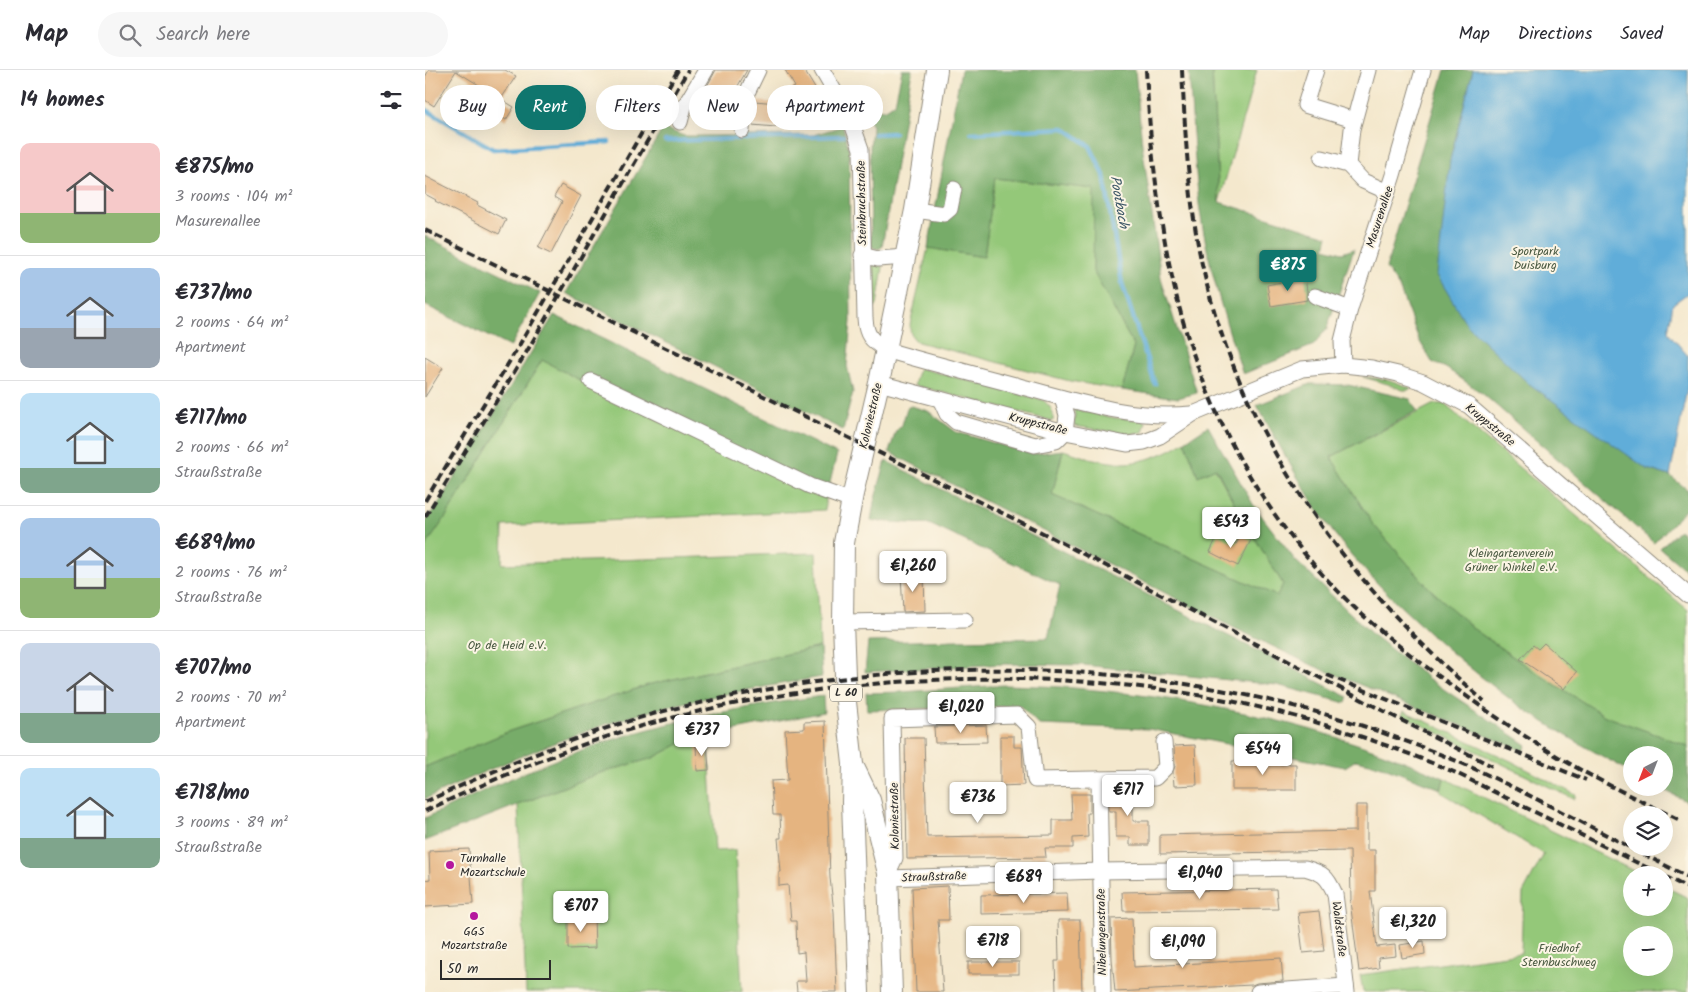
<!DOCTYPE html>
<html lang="en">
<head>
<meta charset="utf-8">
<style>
	:root { --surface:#fff; --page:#f7f7f7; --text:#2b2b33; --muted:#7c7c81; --line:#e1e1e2; --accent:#0f766e }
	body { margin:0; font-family:Kalam,sans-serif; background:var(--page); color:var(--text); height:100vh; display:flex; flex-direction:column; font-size:19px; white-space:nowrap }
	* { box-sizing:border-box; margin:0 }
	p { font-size:16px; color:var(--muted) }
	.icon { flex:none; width:28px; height:28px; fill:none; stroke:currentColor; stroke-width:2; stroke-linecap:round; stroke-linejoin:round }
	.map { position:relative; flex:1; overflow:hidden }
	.side { display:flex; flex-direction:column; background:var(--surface); width:425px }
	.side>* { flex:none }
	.guide { position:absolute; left:15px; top:15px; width:475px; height:45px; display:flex; gap:10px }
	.needle { width:32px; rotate:222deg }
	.buttons { position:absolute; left:1198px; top:676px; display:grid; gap:10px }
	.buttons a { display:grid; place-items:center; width:50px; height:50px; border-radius:50%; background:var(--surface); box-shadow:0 5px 20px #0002; font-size:25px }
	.scale { position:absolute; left:15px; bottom:12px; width:111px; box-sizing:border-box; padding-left:5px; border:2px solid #2b2b2b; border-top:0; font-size:14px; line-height:18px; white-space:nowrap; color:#2b2b2b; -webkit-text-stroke:4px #fcf5e5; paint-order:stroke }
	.price { position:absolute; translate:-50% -42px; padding:0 11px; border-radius:5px; background:#fff; color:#222; font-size:16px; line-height:32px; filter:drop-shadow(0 1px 2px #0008) }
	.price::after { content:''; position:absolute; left:50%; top:30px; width:15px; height:11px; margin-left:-8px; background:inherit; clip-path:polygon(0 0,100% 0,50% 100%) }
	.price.on { background:var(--accent); color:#fff }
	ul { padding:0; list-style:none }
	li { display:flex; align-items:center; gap:15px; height:125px; padding:0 20px }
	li+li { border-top:1px solid var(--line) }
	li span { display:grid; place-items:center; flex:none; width:140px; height:100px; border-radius:10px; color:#555 }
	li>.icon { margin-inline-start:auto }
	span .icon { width:60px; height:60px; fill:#fffc; stroke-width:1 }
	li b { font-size:21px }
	h2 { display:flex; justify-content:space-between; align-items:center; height:60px; padding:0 20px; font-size:21px }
	.tag { padding:0 18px; border-radius:22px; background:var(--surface); box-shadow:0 5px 20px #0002; font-size:18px; line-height:45px }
	.tag.on { background:var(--accent); color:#fff }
	header { display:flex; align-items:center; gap:30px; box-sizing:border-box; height:70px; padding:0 25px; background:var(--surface); border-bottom:1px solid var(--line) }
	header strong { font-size:24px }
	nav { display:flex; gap:28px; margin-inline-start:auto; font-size:18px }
	.search { width:350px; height:45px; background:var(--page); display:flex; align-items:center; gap:12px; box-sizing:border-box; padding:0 18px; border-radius:28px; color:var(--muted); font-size:19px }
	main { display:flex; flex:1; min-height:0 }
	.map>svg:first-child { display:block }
</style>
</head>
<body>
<header>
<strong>Map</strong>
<div class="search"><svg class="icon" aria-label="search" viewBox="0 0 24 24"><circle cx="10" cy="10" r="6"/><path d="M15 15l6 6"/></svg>Search here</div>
<nav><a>Map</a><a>Directions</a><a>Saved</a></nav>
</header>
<main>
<section class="side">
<h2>14 homes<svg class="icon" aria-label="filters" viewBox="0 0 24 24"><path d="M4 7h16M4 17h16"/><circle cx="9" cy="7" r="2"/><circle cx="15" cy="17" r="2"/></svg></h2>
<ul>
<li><span style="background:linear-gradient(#f6c9c9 70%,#8fb573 0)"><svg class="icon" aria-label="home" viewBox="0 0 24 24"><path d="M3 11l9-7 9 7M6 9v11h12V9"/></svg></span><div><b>€875/mo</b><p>3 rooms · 104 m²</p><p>Masurenallee</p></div></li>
<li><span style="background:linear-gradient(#a9c7e8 60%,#9aa5b1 0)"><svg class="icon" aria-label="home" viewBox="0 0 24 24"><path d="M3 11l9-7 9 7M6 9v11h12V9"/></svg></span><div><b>€737/mo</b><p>2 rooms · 64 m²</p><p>Apartment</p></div></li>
<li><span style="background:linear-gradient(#bfe0f5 75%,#7fa58c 0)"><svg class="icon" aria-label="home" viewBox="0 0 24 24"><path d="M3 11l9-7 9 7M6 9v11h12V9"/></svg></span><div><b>€717/mo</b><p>2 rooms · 66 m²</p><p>Straußstraße</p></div></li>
<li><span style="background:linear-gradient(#a9c7e8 60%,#8fb573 0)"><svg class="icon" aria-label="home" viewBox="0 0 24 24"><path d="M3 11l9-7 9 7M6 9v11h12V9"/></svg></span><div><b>€689/mo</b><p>2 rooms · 76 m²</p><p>Straußstraße</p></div></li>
<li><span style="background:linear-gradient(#c9d6e8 70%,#7fa58c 0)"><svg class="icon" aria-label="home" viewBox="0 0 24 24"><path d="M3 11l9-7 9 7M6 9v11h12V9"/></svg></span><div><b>€707/mo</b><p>2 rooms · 70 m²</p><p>Apartment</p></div></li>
<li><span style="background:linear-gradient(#bfe0f5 70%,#7fa58c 0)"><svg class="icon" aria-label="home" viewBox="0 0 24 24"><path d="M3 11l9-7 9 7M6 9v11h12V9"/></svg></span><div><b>€718/mo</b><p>3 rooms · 89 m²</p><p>Straußstraße</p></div></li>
</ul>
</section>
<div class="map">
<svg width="1263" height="922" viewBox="0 0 1263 922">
	<rect width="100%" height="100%" fill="#fcf5e5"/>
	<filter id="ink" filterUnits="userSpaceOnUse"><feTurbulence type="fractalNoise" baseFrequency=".02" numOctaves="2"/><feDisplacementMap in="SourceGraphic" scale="10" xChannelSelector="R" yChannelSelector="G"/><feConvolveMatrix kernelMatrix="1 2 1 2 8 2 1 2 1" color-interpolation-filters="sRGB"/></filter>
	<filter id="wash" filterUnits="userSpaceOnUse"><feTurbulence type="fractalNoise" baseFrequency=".0096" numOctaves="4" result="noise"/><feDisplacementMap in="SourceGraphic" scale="20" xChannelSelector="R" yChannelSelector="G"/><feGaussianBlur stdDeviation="1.12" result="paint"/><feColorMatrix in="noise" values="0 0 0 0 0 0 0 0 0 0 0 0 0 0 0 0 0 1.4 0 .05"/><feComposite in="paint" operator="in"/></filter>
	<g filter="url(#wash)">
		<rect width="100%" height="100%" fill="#f4e8cd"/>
		<g fill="#94c879" stroke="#607a52" fill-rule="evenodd">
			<path d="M787 0H832L794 132Z"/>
			<path d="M570 108 670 119 668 201 709 276 697 320 645 311 493 272C486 267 485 263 485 255L503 178 559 187Z"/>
			<path d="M445 192 458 197 452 235 449 237 446 236Z"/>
			<path d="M117 290 187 327 401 429 400 440 78 456 77 494 391 483 395 577 226 614 85 661 0 697V477L20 448Z"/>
			<path d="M494 298 618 330C626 337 629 341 628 351L489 315Z"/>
			<path d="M938 307 964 310 986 318 983 320H978L963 314Z"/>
			<path d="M1009 334H1019L1263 540V676L1180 646 1104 598 1050 560 1004 518 947 453 906 387Z"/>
			<path d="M649 339 690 348 717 350 721 352 718 362 704 364 649 356 650 347Z"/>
			<path d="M760 371 773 406 790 398 815 444 858 514 852 526 627 425 638 380C657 386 678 393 699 393 718 393 745 382 760 371Z"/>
			<path d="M979 641 1086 691 1151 725 1149 729 977 645Z"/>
			<path d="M283 666 290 781 310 780 317 922H101L93 735 172 704 228 688 262 670Z"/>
			<path d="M1019 708 1217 805H1206V838H1239V816L1263 828V922H938L935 905 1096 883 1098 823 1119 784 1016 722ZM1206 865H1239V898H1206Z"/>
		</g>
		<g fill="#77ac69" stroke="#516c4a">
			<path d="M477 0H487L457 177C453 180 450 179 446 176L445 78 447 56 438 42 461 39 470 33Z"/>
			<path d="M536 0H710L717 74 736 208 772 323 753 328 697 320 709 276 668 201 669 119 570 108 559 187 503 178Z"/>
			<path d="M764 0H787L794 132 903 166 900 178 917 183 929 179 902 258 889 275 818 304C799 248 782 192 774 134 769 89 767 44 764 0Z"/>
			<path d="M1020 0H1048L1025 90 1222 399 1245 406 1263 420V437L1229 473 1058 324 1021 298 1007 292 994 270 974 217 961 198Z"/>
			<path d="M418 56 424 80 426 251 422 296 428 322 418 360 141 223 238 58 259 66 388 65Z"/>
			<path d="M0 166 115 223 85 277 0 235Z"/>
			<path d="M129 245 412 384 401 429 187 327 117 290 20 448 0 477V453L12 436Z"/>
			<path d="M885 314 923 315 985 329 992 341 906 387 947 453 1004 518 1050 560 1104 598 1180 646 1263 676V732L1235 718H1239V685H1206V702C1171 683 1135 663 1102 641 1066 616 1031 587 999 558 966 528 934 497 908 462 879 422 856 378 832 335Z"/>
			<path d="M486 336 503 341 531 362 607 384 638 380 627 425 852 526 858 514 815 444 791 398 773 406 760 371 783 356 829 436 870 490 949 566 1008 612 1102 675 1099 681 889 596 799 553 464 382 471 361 477 355 482 338Z"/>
			<path d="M461 391 923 627 921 633 852 615 658 595 578 594 440 602 443 572 623 568 635 515 504 454 446 451 449 432Z"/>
			<path d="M1254 460 1263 468V502L1235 478Z"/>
			<path d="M395 577 397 607C343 616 290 625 237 638 155 659 77 693 0 729V697L85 661 226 614Z"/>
			<path d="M580 615C607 616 634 616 660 619 783 630 906 657 1019 708L1016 719 954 695 931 690 920 697 724 659 614 655 595 636 442 640 441 623 477 622Z"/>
			<path d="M398 626 399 642 262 670 228 688 172 704 0 771V748C52 724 103 699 157 680 235 652 317 637 398 626Z"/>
		</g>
		<path fill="#60add9" stroke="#466c82" d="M1048 0H1263V223L1248 234 1243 262 1263 286V314L1245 406 1222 399 1103 313 1042 255 1012 205 1025 90Z"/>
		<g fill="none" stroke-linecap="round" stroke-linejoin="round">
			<g stroke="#60add9" stroke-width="4.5">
				<path d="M0 39 68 79 184 72"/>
				<path d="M546 63 639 58 665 76 679 105 697 213 730 314"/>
				<path d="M449 64 470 63"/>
				<path d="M240 71 418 66"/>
			</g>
		</g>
		<g id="blocks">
			<g fill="#e5b480">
				<path d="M4 0H80L91 6 76 29 89 37 81 50 73 45 66 56 54 48 51 53 36 44 54 15 31 1 9 36 0 30V7Z"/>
				<path d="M291 0H322L290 56 267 43Z"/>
				<path d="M360 0H379L395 27 377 38 366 19 370 17Z"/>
				<path d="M329 31 353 33 351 57 327 55Z"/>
				<path d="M0 106 53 133 52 135 81 150 74 164 10 131 11 130 0 124Z"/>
				<path d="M136 115 156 126 126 184 113 178 137 132 129 127Z"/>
				<path d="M880 207 882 221V230L846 236 842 215Z"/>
				<path d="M0 287 18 298 0 327Z"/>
				<path d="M793 465 811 474 816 465 826 470 813 496 785 482Z"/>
				<path d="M499 504 500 541 478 542 476 505Z"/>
				<path d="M1119 573 1152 602 1139 619 1095 589 1108 575 1113 579Z"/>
				<path d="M400 651 405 808 409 842 412 922H372L371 911H381L379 882 372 883 371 851H366L363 815 354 816V802H356L353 768H356L355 745H348L346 711 363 710 360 660 379 659V652Z"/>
				<path d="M561 655 562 672 510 673 509 657Z"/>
				<path d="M575 666H589V677H597L599 715 575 716Z"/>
				<path d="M480 668H499L502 767 628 765V750H647L646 724H665V743H662L663 767 648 768V778H620L621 787 482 789Z"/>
				<path d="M282 672 284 700 272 701 271 673Z"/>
				<path d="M770 675 772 715 749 716 748 702 750 696 749 676Z"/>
				<path d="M807 691H830V694H871V720H807Z"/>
				<path d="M685 718H708V751H724V775H705V767H691V741H684V724H685Z"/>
				<path d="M931 735H942V780H950V821H945L952 877 970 875 971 886 953 888 954 898 934 901 925 831 926 830 925 781 735 784V765L931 761Z"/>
				<path d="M44 779 48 834 0 837V810L5 809 4 781Z"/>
				<path d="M523 816 524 850H513L518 922H491L487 818Z"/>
				<path d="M851 819 853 839 698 841 697 822Z"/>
				<path d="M642 823 643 842 556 844V825Z"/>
				<path d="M894 841 899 881 878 883 873 843Z"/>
				<path d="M169 846 170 878 143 879V847Z"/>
				<path d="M707 848 709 897 856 888 858 911 832 913 827 915 690 922 687 889 686 849Z"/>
				<path d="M633 850H655L657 922H631L630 891H634Z"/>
				<path d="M999 871 1000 884 977 888 975 875Z"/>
				<rect x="543" y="892" width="51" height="12"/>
			</g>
		</g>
	</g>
	<g filter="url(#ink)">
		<use href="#blocks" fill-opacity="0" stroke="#908a7c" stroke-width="1"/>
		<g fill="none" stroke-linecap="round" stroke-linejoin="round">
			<g stroke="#908a7c" stroke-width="17">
				<g id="minor">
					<path d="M397 0 425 48 436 79 440 248C441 266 446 270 461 280 505 293 549 304 594 316 649 331 708 350 766 344"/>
					<path d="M891 0 880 35 929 50"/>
					<path d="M255 52 259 37 281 0"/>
					<path d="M317 60 320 27 333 0"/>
					<path d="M897 88 923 95 938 111 963 122"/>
					<path d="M923 95 927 59 943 0"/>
					<path d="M490 140 519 144 525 139 529 119"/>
					<path d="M437 185 453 189 481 187"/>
					<path d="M890 226 925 239"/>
					<path d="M918 295 917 271 925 239 968 105 998 0"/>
					<path d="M166 311 385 416 427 431"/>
					<path d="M454 313 640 362 702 374 719 372 735 366 768 344 877 299 918 295 947 298 973 304 998 312 1044 336 1263 525"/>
					<path d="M515 329 522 344 531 352 610 375 631 371 640 362 642 345 637 328"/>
					<path d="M418 552 540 550"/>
					<path d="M674 709 678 922"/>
					<path d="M463 803 470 788 467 649 592 645 604 657 610 710 730 708 741 697 739 672"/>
					<path d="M463 808 675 801 880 798C898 803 902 806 910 824L922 922"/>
					<path d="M833 922 921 916"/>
				</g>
			</g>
			<g stroke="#908a7c" stroke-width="22">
				<g id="major">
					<path d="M430 699 445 730 463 803 467 922"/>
					<path d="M434 922 427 732 428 694 421 632 418 552 419 473 428 424 454 313 490 140 512 0"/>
				</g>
			</g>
			<use href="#minor" stroke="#fff" stroke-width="15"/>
			<use href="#major" stroke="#fff" stroke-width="20"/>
			<g stroke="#2b2b2b" stroke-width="4" stroke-dasharray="8 4" stroke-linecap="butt">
				<path d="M721 0C725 74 733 148 750 220 778 341 840 452 930 538 959 565 990 589 1022 612 1067 645 1114 677 1163 704 1193 720 1224 735 1255 750"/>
				<path d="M757 0C760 60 763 121 774 180 810 361 921 513 1059 631"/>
				<path d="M0 160 620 464 972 648 1067 696"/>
				<path d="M0 431 92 279 253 0"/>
				<path d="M0 447 101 283 263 0"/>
				<path d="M902 605 1161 710"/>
				<path d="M0 732C76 697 154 664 235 642 255 637 275 633 294 629 475 590 668 589 848 631 878 638 908 646 938 656 981 671 1026 687 1067 707 1133 739 1198 774 1263 807"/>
				<path d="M0 741C78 705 156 671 239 650 413 604 613 596 790 628 872 643 953 670 1029 702L1237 805"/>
				<path d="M1239 806 1263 818"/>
			</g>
		</g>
	</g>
	<g fill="#b5179e" stroke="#fcf5e5" stroke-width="2">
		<circle cx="25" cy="795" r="5"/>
		<circle cx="49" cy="846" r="5"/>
	</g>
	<g text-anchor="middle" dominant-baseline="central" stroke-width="4" stroke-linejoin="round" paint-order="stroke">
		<rect fill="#fcf5e5" stroke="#6a6863" stroke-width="1" x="405" y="614.5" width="32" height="17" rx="4"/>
		<g font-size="11" font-weight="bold" fill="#2b2b2b">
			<text x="421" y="623">L 60</text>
		</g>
		<g font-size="12" fill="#2b2b2b" stroke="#fcf5e5">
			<text transform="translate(437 133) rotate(-91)">Steinbruchstraße</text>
			<text transform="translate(955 147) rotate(-72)">Masurenallee</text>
			<text transform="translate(446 346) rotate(-77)">Koloniestraße</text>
			<text transform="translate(613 354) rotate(14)">Kruppstraße</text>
			<text transform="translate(1065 355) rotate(39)">Kruppstraße</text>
			<text transform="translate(470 746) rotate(-91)">Koloniestraße</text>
			<text transform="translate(509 807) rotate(-2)">Straußstraße</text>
			<text transform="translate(914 859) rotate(83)">Waldstraße</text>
			<text transform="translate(677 862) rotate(-91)">Nibelungenstraße</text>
		</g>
		<g font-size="12" fill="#4a5a42" stroke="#fcf5e5">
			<text x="1110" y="181">Sportpark<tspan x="1110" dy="14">Duisburg</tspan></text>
			<text x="1086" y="483">Kleingartenverein<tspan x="1086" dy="14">Grüner Winkel e.V.</tspan></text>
			<text x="82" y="575">Op de Heid e.V.</text>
			<text x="1134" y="878">Friedhof<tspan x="1134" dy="14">Sternbuschweg</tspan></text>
		</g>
		<g font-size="12" fill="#2b2b2b" stroke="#fcf5e5" text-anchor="start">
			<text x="35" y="788">Turnhalle<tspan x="35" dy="14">Mozartschule</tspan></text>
			<text x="49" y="861" text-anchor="middle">GGS<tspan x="49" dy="14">Mozartstraße</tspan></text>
		</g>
		<g font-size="14" font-style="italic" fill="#3e5868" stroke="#fcf5e5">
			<text transform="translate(694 132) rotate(80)">Pootbach</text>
		</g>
	</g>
</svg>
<div class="buttons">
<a><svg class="needle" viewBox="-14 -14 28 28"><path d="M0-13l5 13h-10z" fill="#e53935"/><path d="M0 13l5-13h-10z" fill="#7c7c81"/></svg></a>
<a><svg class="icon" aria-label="layers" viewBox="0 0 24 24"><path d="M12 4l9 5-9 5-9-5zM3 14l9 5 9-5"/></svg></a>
<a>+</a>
<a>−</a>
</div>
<div class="scale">50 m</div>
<b class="price on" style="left:863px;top:222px">€875</b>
<b class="price" style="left:806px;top:479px">€543</b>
<b class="price" style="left:488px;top:523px">€1,260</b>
<b class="price" style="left:536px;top:664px">€1,020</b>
<b class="price" style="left:277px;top:687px">€737</b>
<b class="price" style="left:838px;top:706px">€544</b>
<b class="price" style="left:703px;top:747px">€717</b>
<b class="price" style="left:553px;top:754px">€736</b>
<b class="price" style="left:775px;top:830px">€1,040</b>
<b class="price" style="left:599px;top:834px">€689</b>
<b class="price" style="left:156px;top:863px">€707</b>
<b class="price" style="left:988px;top:879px">€1,320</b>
<b class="price" style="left:568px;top:898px">€718</b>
<b class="price" style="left:758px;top:899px">€1,090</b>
<div class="guide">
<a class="tag">Buy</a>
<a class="tag on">Rent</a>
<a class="tag">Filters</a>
<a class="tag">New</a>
<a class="tag">Apartment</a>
</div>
</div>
</main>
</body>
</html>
